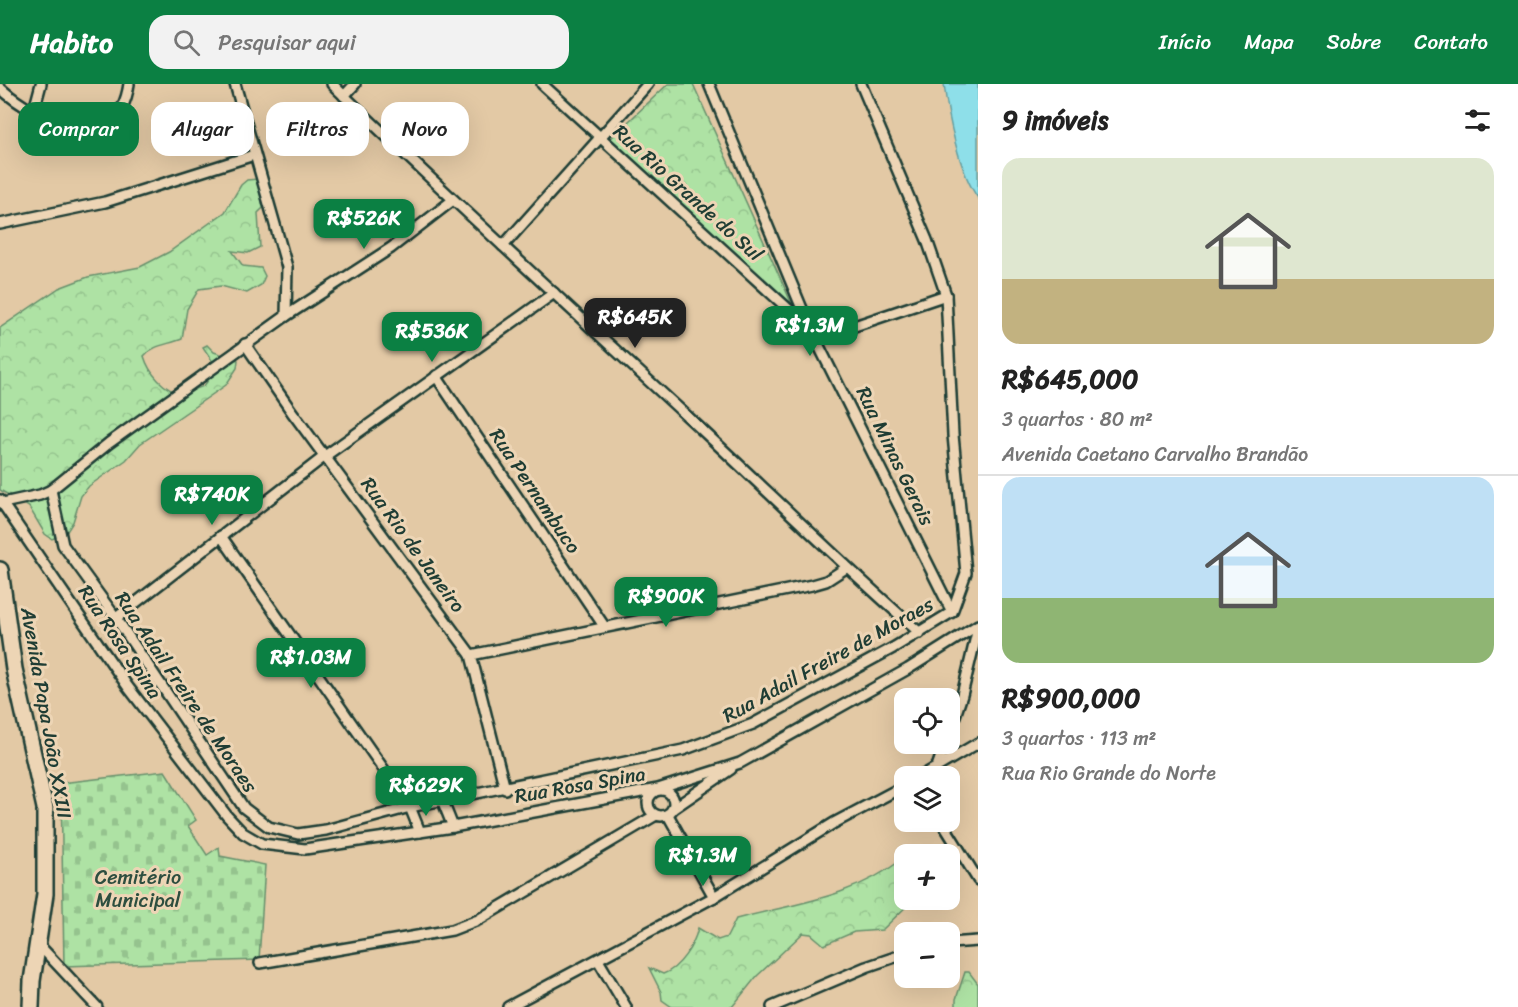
<!DOCTYPE html>
<html lang="pt">
<head>
<meta charset="utf-8">
<style>
	:root { --surface:#fff; --page:#f2f2f2; --text:#222; --muted:#767676; --line:#e0e0e0; --accent:#0b8043 }
	body { margin:0; font-family:Sriracha,sans-serif; background:var(--page); color:var(--text); height:100vh; display:flex; flex-direction:column; font-size:22px; white-space:nowrap }
	* { box-sizing:border-box; margin:0 }
	p { font-size:20px; color:var(--muted) }
	.icon { flex:none; width:33px; height:33px; fill:none; stroke:currentColor; stroke-width:2; stroke-linecap:round; stroke-linejoin:round }
	.map { position:relative; flex:1; overflow:hidden }
	.drawer { display:flex; flex-direction:column; background:var(--surface); width:540px }
	.drawer>* { flex:none }
	.guide { position:absolute; left:18px; top:18px; width:570px; height:54px; display:flex; gap:12px }
	.tools { position:absolute; left:894px; top:604px; display:grid; gap:12px }
	.tools a { display:grid; place-items:center; width:66px; height:66px; border-radius:12px; background:var(--surface); box-shadow:0 6px 24px #0002; font-size:30px }
	.price { position:absolute; translate:-50% -51px; padding:0 14px; border-radius:12px; background:var(--accent); color:#fff; font-size:20px; line-height:39px; filter:drop-shadow(0 2px 3px #0008) }
	.price::after { content:''; position:absolute; left:50%; top:36px; width:18px; height:14px; margin-left:-9px; background:inherit; clip-path:polygon(0 0,100% 0,50% 100%) }
	.price.current { background:#222; color:#fff }
	ul { padding:0; list-style:none }
	li { display:grid; align-content:center; gap:12px; height:318px; padding:0 24px }
	li+li { border-top:2px solid var(--line) }
	li span { display:grid; place-items:center; height:186px; border-radius:18px; color:#555 }
	li>.icon { margin-inline-start:auto }
	span .icon { width:108px; height:108px; fill:#fffc; stroke-width:1 }
	li b { font-size:26px }
	h2 { display:flex; justify-content:space-between; align-items:center; height:72px; padding:0 24px; font-size:26px }
	.pill { padding:0 21px; border-radius:18px; background:var(--surface); box-shadow:0 6px 24px #0002; font-size:21px; line-height:54px }
	.pill.current { background:var(--accent); color:#fff }
	header { display:flex; align-items:center; gap:36px; box-sizing:border-box; height:84px; padding:0 30px; background:var(--accent); color:#fff }
	header strong { font-size:28px }
	nav { display:flex; gap:33px; margin-inline-start:auto; font-size:21px }
	.search { width:420px; height:54px; background:var(--page); display:flex; align-items:center; gap:15px; box-sizing:border-box; padding:0 21px; border-radius:18px; color:var(--muted); font-size:22px }
	main { display:flex; flex:1; min-height:0 }
	.map>svg:first-child { display:block }
</style>
</head>
<body>
<header>
<strong>Habito</strong>
<div class="search"><svg class="icon" aria-label="search" viewBox="0 0 24 24"><circle cx="10" cy="10" r="6"/><path d="M15 15l6 6"/></svg>Pesquisar aqui</div>
<nav><a>Início</a><a>Mapa</a><a>Sobre</a><a>Contato</a></nav>
</header>
<main>
<div class="map">
<svg width="978" height="923" viewBox="0 0 978 923">
	<defs>
		<pattern id="forest-crowns" width="20" height="18" patternUnits="userSpaceOnUse" patternTransform="scale(1.5)"><rect width="20" height="18" fill="#aee2a4"/><path d="M2 6a3 3 0 1 1 6 0M12 15a3 3 0 1 1 6 0" fill="none" stroke="#95c38e"/></pattern>
		<pattern id="cemetery-stones" width="16" height="16" patternUnits="userSpaceOnUse" patternTransform="scale(1.5)"><rect width="16" height="16" fill="#aee2a4"/><path d="M2 7V4a2 2 0 0 1 4 0v3zM10 15v-3a2 2 0 0 1 4 0v3z" fill="#95c38e"/></pattern>
	</defs>
	<rect width="100%" height="100%" fill="#e3c9a5"/>
	<filter id="ink" filterUnits="userSpaceOnUse"><feTurbulence type="fractalNoise" baseFrequency=".0167" numOctaves="2"/><feDisplacementMap in="SourceGraphic" scale="12" xChannelSelector="R" yChannelSelector="G"/><feConvolveMatrix kernelMatrix="1 2 1 2 8 2 1 2 1" color-interpolation-filters="sRGB"/></filter>
	<g filter="url(#ink)">
		<g fill="url(#forest-crowns)" stroke="#66906c" stroke-width="1.5">
			<path d="M668 0H693L795 227 608 57Z"/>
			<path d="M258 95 263 124 258 129 260 163 248 169 232 167 243 182 261 184 265 192 261 201 247 209 221 202 199 205 187 225 182 255C168 261 154 260 144 272 149 289 164 307 183 310L204 302 217 284 203 263 207 261 214 268 238 276 237 284 226 301 140 360 126 376 89 402 81 412 73 438 66 449 52 455 45 450 29 423 0 406V244L59 204 88 193 140 183 169 168 225 128 241 101 247 96Z"/>
			<path d="M904 774V816H913L882 846 854 848 824 861 811 850 803 849 757 892 732 923H672L662 916 661 908 649 884 663 890C680 884 694 861 698 844L718 856 727 853 736 835C797 819 852 814 904 774Z"/>
			<path d="M965 888H969L978 900V923H956V915Z"/>
		</g>
		<path fill="url(#cemetery-stones)" stroke="#66906c" stroke-width="1.5" d="M165 687 196 736 188 742 207 771 219 763 220 772 265 781 259 876 64 882 61 699Z"/>
		<path fill="#8edfe9" stroke="#629ea1" stroke-width="1.5" d="M944 0H978V114C959 88 948 32 944 0Z"/>
		<g fill="none" stroke-linecap="round" stroke-linejoin="round">
			<g stroke="#1f3d34" stroke-width="14">
				<g id="minor">
					<path d="M235 0 287 183 286 232"/>
					<path d="M332 0C448 113 568 222 687 332 765 404 840 479 920 549"/>
					<path d="M542 0 808 243"/>
					<path d="M709 0 810 244 952 528"/>
					<path d="M0 4C37 37 118 76 129 0"/>
					<path d="M344 12 355 0"/>
					<path d="M34 26 41 0"/>
					<path d="M0 140 105 118 254 71"/>
					<path d="M503 162 648 0"/>
					<path d="M816 255 946 211"/>
					<path d="M245 260 292 328 471 571 505 705"/>
					<path d="M436 292 604 542"/>
					<path d="M51 406 63 461 116 534 244 724 269 743 298 750 326 746 410 723 683 666 753 640 893 564 952 528 966 489 953 351 946 211 927 156 861 0"/>
					<path d="M0 416 128 603 227 732 243 749 262 760 305 765 453 743 658 705 740 679 908 585 978 541"/>
					<path d="M3 419 40 411 51 406 109 359 286 232 391 164 453 116"/>
					<path d="M221 452 410 723 420 748"/>
					<path d="M116 534 325 372 554 209"/>
					<path d="M471 571 812 501 826 497 846 484"/>
					<path d="M950 647 962 611 978 544"/>
					<path d="M937 683 945 660"/>
					<path d="M920 693 978 659"/>
					<circle cx="661" cy="719" r="13"/>
					<path d="M443 718 453 743"/>
					<path d="M674 724 731 685"/>
					<path d="M668 731 714 813"/>
					<path d="M942 738 978 796"/>
					<path d="M950 859 978 857"/>
					<path d="M39 861 97 923"/>
					<path d="M598 876 626 923"/>
					<path d="M260 879 452 846 478 836 656 731"/>
					<path d="M508 923 714 813 834 739 904 702"/>
					<path d="M772 923 866 883 904 870"/>
				</g>
			</g>
			<g stroke="#1f3d34" stroke-width="20">
				<path id="primary" d="M0 486 14 585 45 724V810L32 897 31 923"/>
			</g>
			<use href="#minor" stroke="#edd5b5" stroke-width="9"/>
			<use href="#primary" stroke="#edd5b5" stroke-width="15"/>
		</g>
	</g>
	<g text-anchor="middle" dominant-baseline="central" stroke-width="6" stroke-linejoin="round" paint-order="stroke">
		<g font-size="20" fill="#1f3d34" stroke="#edd5b5">
			<text transform="translate(688 109) rotate(42)">Rua Rio Grande do Sul</text>
			<text transform="translate(895 372) rotate(64)">Rua Minas Gerais</text>
			<text transform="translate(535 407) rotate(56)">Rua Pernambuco</text>
			<text transform="translate(413 461) rotate(54)">Rua Rio de Janeiro</text>
			<text transform="translate(120 558) rotate(56)">Rua Rosa Spina</text>
			<text transform="translate(828 576) rotate(-29)">Rua Adail Freire de Moraes</text>
			<text transform="translate(186 608) rotate(56)">Rua Adail Freire de Moraes</text>
			<text transform="translate(46 629) rotate(80)">Avenida Papa João XXIII</text>
			<text transform="translate(580 701) rotate(-10)">Rua Rosa Spina</text>
		</g>
		<g font-size="20" fill="#2d4e3f" stroke="#edd5b5">
			<text x="138" y="793">Cemitério<tspan x="138" dy="23">Municipal</tspan></text>
		</g>
	</g>
</svg>
<div class="tools">
<a><svg class="icon" aria-label="locate" viewBox="0 0 24 24"><circle cx="12" cy="12" r="6"/><path d="M12 2v4M12 18v4M2 12h4M18 12h4"/></svg></a>
<a><svg class="icon" aria-label="layers" viewBox="0 0 24 24"><path d="M12 4l9 5-9 5-9-5zM3 14l9 5 9-5"/></svg></a>
<a>+</a>
<a>−</a>
</div>
<b class="price" style="left:364px;top:166px">R$526K</b>
<b class="price current" style="left:635px;top:265px">R$645K</b>
<b class="price" style="left:810px;top:273px">R$1.3M</b>
<b class="price" style="left:432px;top:279px">R$536K</b>
<b class="price" style="left:212px;top:442px">R$740K</b>
<b class="price" style="left:666px;top:544px">R$900K</b>
<b class="price" style="left:311px;top:605px">R$1.03M</b>
<b class="price" style="left:426px;top:733px">R$629K</b>
<b class="price" style="left:703px;top:803px">R$1.3M</b>
<div class="guide">
<a class="pill current">Comprar</a>
<a class="pill">Alugar</a>
<a class="pill">Filtros</a>
<a class="pill">Novo</a>
</div>
</div>
<section class="drawer">
<h2>9 imóveis<svg class="icon" aria-label="filters" viewBox="0 0 24 24"><path d="M4 7h16M4 17h16"/><circle cx="9" cy="7" r="2"/><circle cx="15" cy="17" r="2"/></svg></h2>
<ul>
<li><span style="background:linear-gradient(#dfe7d0 65%,#c2b280 0)"><svg class="icon" aria-label="home" viewBox="0 0 24 24"><path d="M3 11l9-7 9 7M6 9v11h12V9"/></svg></span><div><b>R$645,000</b><p>3 quartos · 80 m²</p><p>Avenida Caetano Carvalho Brandão</p></div></li>
<li><span style="background:linear-gradient(#bfe0f5 65%,#8fb573 0)"><svg class="icon" aria-label="home" viewBox="0 0 24 24"><path d="M3 11l9-7 9 7M6 9v11h12V9"/></svg></span><div><b>R$900,000</b><p>3 quartos · 113 m²</p><p>Rua Rio Grande do Norte</p></div></li>
</ul>
</section>
</main>
</body>
</html>
